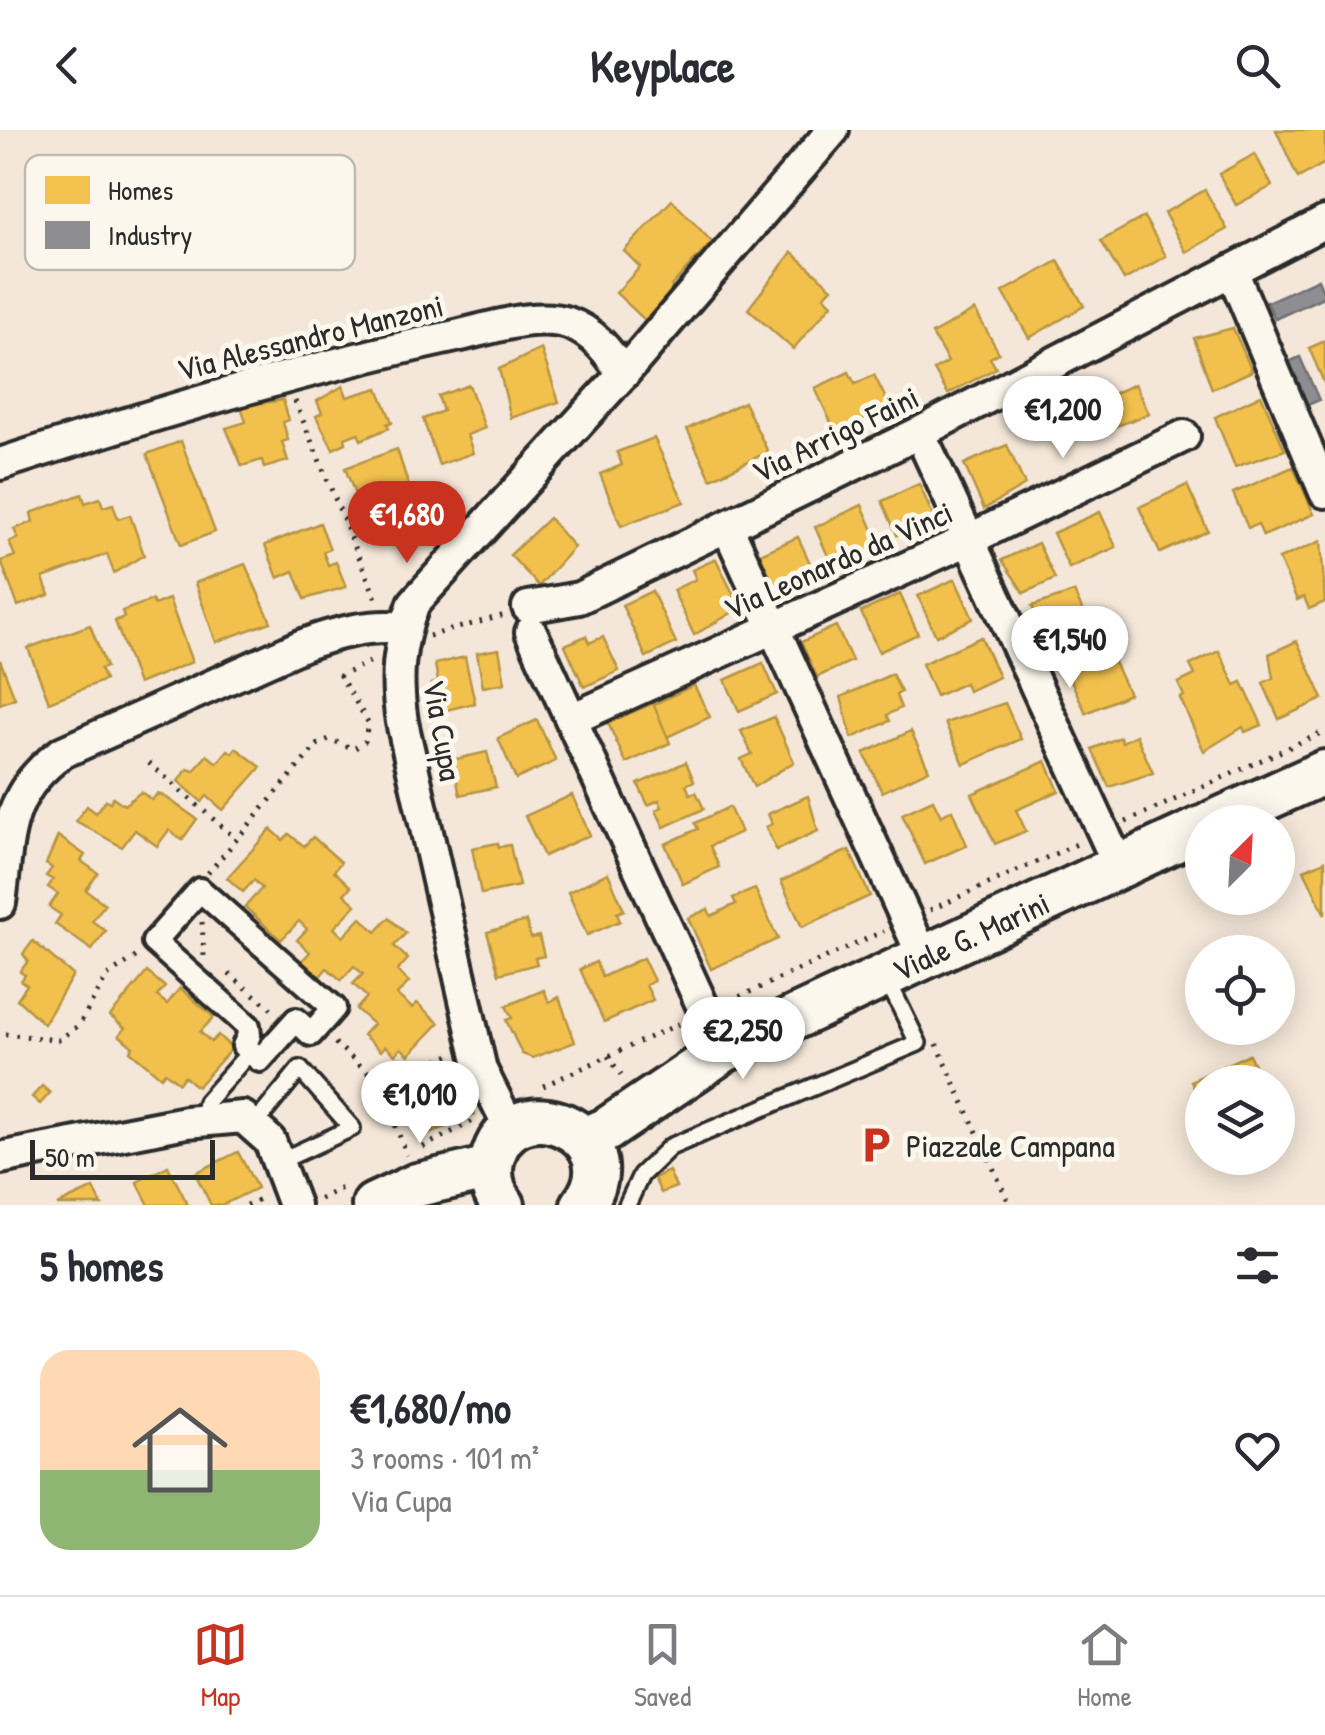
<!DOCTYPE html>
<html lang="en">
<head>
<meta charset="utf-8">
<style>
	:root { --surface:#fff; --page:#f7f7f7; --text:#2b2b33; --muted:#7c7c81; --line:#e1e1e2; --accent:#c8321e }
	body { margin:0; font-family:"Patrick Hand",sans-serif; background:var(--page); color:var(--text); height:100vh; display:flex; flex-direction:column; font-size:38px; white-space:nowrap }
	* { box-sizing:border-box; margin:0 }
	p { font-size:32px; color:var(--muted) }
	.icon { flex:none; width:55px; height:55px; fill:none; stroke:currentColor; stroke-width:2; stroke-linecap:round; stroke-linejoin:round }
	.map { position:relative; height:1075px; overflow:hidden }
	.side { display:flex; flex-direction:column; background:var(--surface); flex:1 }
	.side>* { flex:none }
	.needle { width:65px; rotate:24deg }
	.buttons { position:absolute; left:1185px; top:675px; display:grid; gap:20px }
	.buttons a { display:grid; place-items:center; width:110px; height:110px; border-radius:50%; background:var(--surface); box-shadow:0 5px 25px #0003; font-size:50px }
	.scale { position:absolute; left:30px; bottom:25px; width:185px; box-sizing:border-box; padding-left:10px; border:5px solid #2b2b2b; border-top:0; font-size:28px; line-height:35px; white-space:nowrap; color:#2b2b2b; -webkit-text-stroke:8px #fbf7ec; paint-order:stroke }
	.price { position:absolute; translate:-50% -85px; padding:0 22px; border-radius:35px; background:#fff; color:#222; font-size:32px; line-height:65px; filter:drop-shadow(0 2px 5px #0008) }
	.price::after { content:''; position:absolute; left:50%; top:60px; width:30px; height:22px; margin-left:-15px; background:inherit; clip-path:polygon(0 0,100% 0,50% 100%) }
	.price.active { background:var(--accent); color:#fff }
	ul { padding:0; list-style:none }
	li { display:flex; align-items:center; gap:30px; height:250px; padding:0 40px }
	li+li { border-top:2px solid var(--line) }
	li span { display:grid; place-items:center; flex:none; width:280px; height:200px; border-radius:30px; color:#555 }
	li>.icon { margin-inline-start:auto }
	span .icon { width:120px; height:120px; fill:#fffc; stroke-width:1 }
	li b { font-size:42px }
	h2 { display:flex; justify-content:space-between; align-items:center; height:120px; padding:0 40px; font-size:42px }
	header { display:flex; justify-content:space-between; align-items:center; height:130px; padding:0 40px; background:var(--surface); font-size:45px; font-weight:700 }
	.tabs { display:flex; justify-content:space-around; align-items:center; height:140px; border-top:2px solid var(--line); background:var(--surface); font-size:28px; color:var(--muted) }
	.tabs a { display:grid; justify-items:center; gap:5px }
	.tabs .active { color:var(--accent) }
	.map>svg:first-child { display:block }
</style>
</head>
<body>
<header><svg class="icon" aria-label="back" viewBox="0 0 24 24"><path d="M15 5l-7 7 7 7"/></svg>Keyplace<svg class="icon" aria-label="search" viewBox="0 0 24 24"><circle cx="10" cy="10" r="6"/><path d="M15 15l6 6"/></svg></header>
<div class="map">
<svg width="1325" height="1075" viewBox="0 0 1325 1075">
	<rect width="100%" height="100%" fill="#f4e7d9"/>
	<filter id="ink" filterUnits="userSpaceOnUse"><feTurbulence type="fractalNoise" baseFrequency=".01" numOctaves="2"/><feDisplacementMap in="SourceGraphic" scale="20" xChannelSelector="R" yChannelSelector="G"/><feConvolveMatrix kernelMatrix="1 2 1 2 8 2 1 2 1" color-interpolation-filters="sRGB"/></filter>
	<g filter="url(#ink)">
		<g fill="#f2c14e" stroke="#b69444" stroke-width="2.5">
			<path d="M1276 0H1325V33L1298 48Z"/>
			<path d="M1255 24 1272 56 1236 75 1219 44Z"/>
			<path d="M1205 60 1227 99 1186 122 1164 83Z"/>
			<path d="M672 70 712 112 671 156 675 162 647 192 616 163 640 137 624 121Z"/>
			<path d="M1144 87 1166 126 1124 150 1101 111Z"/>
			<path d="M792 122 832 158 824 166 832 174 793 219 748 179Z"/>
			<path d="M1058 131 1084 176 1029 208 1003 162Z"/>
			<path d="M975 180 999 223 990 228 996 238 948 264 934 240 948 232 932 204Z"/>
			<path d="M1233 198 1252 241 1212 259 1194 208Z"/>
			<path d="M1325 211V255L1309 218Z"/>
			<path d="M541 219 559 272 511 288 499 239Z"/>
			<path d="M849 242 855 254 874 245 890 277 836 303 815 258Z"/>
			<path d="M1135 254 1149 284 1106 300 1095 272Z"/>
			<path d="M469 255 485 298 467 305 473 323 439 335 423 289 443 281 438 266Z"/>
			<path d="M343 256 347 267 378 258 392 292 387 294 389 298 361 310 358 303 345 308 346 313 333 319 316 286 322 283 317 271Z"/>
			<path d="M1261 265 1285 320 1235 337 1215 287Z"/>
			<path d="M283 270 289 290 283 292 288 310 282 312 288 331 264 338 262 330 242 336 226 298 246 292 241 276Z"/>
			<path d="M744 272 768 322 711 349 687 299Z"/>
			<path d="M654 308 684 372 621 396 600 344 622 335 617 322Z"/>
			<path d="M181 311 215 402 181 415 147 324Z"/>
			<path d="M1007 315 1025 355 984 379 964 334Z"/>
			<path d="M397 319 420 391 372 409 345 338Z"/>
			<path d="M1293 337 1314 384 1263 406 1258 394 1248 398 1233 363Z"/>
			<path d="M919 354 934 388 897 405 882 371Z"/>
			<path d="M1187 355 1208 401 1160 423 1139 377Z"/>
			<path d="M82 364 85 373 100 368 103 377 113 374 118 389 130 385 144 425 114 443 107 424 43 448 49 465 18 476 1 431 15 426 9 412 18 408 14 399 33 392 31 383Z"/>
			<path d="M862 375 880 416 833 437 815 397Z"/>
			<path d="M1100 382 1116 417 1069 438 1053 403Z"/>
			<path d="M549 388 574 417 539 456 510 425Z"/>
			<path d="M320 393 330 419 323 422 328 435 336 432 346 457 305 469 294 441 278 448 265 415Z"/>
			<path d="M798 407 814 442 779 465 760 424Z"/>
			<path d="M1321 411 1325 472 1309 479 1304 467 1297 470 1279 429Z"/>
			<path d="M1038 413 1055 449 1024 463 1002 430Z"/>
			<path d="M716 429 740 478 694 505 673 460 696 449 692 440Z"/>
			<path d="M245 434 271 492 216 512 195 453Z"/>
			<path d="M955 449 973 489 936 506 918 466Z"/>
			<path d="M652 461 676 513 646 527 622 475Z"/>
			<path d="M1074 462 1092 500 1057 516 1050 499 1043 502 1032 476Z"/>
			<path d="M900 464 918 504 879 522 861 482Z"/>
			<path d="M169 469 192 532 138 554 115 491 124 487 122 481 152 470 154 475Z"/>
			<path d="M90 495 106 537 100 539 105 550 49 572 28 518Z"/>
			<path d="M836 496 852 531 817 547 801 512Z"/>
			<path d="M586 506 589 513 603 507 619 541 584 557 565 515Z"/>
			<path d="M981 507 999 547 968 561 965 553 936 566 922 534Z"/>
			<path d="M1297 511 1323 569 1279 589 1263 553 1273 548 1269 524Z"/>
			<path d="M1105 513 1129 564 1086 583 1063 533Z"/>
			<path d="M499 519 505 553 483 557 477 523Z"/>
			<path d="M1219 521 1235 555 1242 552 1262 595 1245 602 1243 597 1204 621 1180 568 1184 566 1178 553 1195 545 1190 535Z"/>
			<path d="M465 527 475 573 438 582 431 554 438 552 435 534Z"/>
			<path d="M0 530 15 568 0 574Z"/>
			<path d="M763 533 777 564 739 581 725 550Z"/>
			<path d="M892 544 901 562 896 565 901 578 887 585 890 591 852 608 841 567Z"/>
			<path d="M694 555 710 587 667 607 652 575Z"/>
			<path d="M653 573 670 613 626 633 608 593Z"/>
			<path d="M1005 573 1021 609 964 634 945 593Z"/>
			<path d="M774 587 794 632 754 657 741 629 752 624 741 601Z"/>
			<path d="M537 590 556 631 516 649 498 608Z"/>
			<path d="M911 601 929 640 882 662 864 623Z"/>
			<path d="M1136 605 1153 643 1109 657 1092 619 1120 607 1122 612Z"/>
			<path d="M236 618 261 637 223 680 207 666 202 672 178 651 188 639 194 641 207 625 217 633 228 620 232 623Z"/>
			<path d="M487 622 496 657 460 665 452 630Z"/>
			<path d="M1046 631 1059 661 1016 680 1026 701 995 714 972 664Z"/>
			<path d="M686 632 694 651 686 655 690 664 696 662 704 679 664 697 656 680 662 677 659 670 648 675 638 654Z"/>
			<path d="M141 662 152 670 157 664 164 666 197 689 182 710 169 700 157 716 135 700 122 717 76 691 87 676 96 683 106 670 110 672 113 667 124 675Z"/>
			<path d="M572 665 590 705 544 726 525 686Z"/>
			<path d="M808 666 818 701 776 720 766 697 772 694 768 684Z"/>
			<path d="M933 670 941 686 952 680 967 715 925 734 902 684Z"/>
			<path d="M729 677 741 702 710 716 719 737 683 754 665 714 698 699 695 693Z"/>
			<path d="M271 699 283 710 289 704 304 716 313 707 341 732 334 741 351 757 344 764 356 775 334 798 343 807 361 788 376 802 389 788 406 803 394 816 408 829 397 841 409 852 397 865 412 878 417 873 439 893 409 925 401 918 395 925 385 916 381 921 363 905 373 894 356 879 367 867 353 854 363 844 354 836 341 850 327 838 316 851 298 835 310 822 297 810 307 799 299 791 281 810 245 777 262 758 254 750 243 762 227 748Z"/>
			<path d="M58 706 85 725 81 731 98 743 86 760 105 774 92 791 106 801 92 820 55 794 61 785 49 777 58 764 48 757 53 750 46 746 52 738 46 734Z"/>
			<path d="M498 713 499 717 510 715 519 756 481 764 472 718Z"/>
			<path d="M849 720 870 766 802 797 781 751Z"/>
			<path d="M1325 731V785L1304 740Z"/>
			<path d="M608 743 624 780 617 783 620 791 587 805 568 762Z"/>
			<path d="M755 759 778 809 711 839 688 788 708 779 711 786 736 774 733 768Z"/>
			<path d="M526 791 531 808 539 806 544 826 535 828 537 834 499 844 487 802Z"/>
			<path d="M33 811 73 845 44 894 17 869 27 855 21 851 25 845 20 842 28 831 23 824Z"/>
			<path d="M643 828 654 851 646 855 653 870 604 892 580 839 596 832 602 847Z"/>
			<path d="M147 842 165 857 157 866 167 874 180 858 214 887 200 902 211 912 218 905 232 918 197 957 184 946 179 953 165 942 161 947 130 921 133 917 119 905 125 898 110 886Z"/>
			<path d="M544 860 549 872 559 867 575 912 533 928 522 924 506 890 512 888 506 876Z"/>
			<path d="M1249 924 1262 952H1202V975L1191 951Z"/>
			<path d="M458 943 475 984 429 1004 409 952 427 944 431 955Z"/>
			<path d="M42 956 50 963 40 974 32 967Z"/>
			<path d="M1202 988V1013L1193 992Z"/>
			<path d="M238 1022 257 1058 222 1075H211L195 1043Z"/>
			<path d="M168 1036 188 1075H149L137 1052Z"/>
			<path d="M669 1041 676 1057 661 1063 654 1048Z"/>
			<path d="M94 1058 102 1075H57Z"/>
		</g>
		<g fill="#8d8d92" stroke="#707073" stroke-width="2.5">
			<path d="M1318 149 1325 166 1275 189 1267 172Z"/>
			<path d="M1300 227 1319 270 1303 277 1284 234Z"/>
		</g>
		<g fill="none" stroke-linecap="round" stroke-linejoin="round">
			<g stroke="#2b2b2b" stroke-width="22">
				<g id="service">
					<path d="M203 989 206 972 248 924"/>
					<path d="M255 994 300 939 352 998 280 1031"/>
					<path d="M627 1075 641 1045 670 1017 918 913 886 847"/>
				</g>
			</g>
			<g stroke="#2b2b2b" stroke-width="30">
				<path id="pedestrian" d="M200 760 334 878 311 904 296 890 260 930 244 916 249 905 248 896 154 812Z"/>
			</g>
			<g stroke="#2b2b2b" stroke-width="38">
				<g id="minor">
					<path d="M1233 143 1325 362"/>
					<path d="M928 321 1119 736"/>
					<path d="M0 334C151 285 301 239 456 206 489 199 535 182 568 193 594 202 609 222 623 244"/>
					<path d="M733 409 923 826"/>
					<path d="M528 477 579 468 921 302 1325 92"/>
					<path d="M531 502 723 921"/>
					<path d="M572 589 968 410 1184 306"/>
					<path d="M0 773C9 707 4 664 63 622L303 515C336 503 369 494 404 498"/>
					<path d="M511 1000 481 940 402 592C395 547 398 515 414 473L623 244 833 0"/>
					<path d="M0 1028 186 992 243 987 270 1011 294 1075"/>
				</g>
			</g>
			<g stroke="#2b2b2b" stroke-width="50">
				<g id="secondary">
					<path d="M1214 692 1325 642"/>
					<path id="s1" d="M584 1009 606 1000 723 921 1202 698"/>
					<path d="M374 1075 417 1055 490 1038"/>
					<path d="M503 1075C493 1062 489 1047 492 1031 509 950 637 1003 583 1075"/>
				</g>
			</g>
			<g stroke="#2b2b2b" stroke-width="5" stroke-dasharray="2.5 8" stroke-linecap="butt">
				<path d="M295 271 377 471"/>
				<path d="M429 506 505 485"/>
				<path d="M149 633 235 708"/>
				<path d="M1126 692 1325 601"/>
				<path d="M208 743 317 615 329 609 354 619 365 611 368 592 340 546 376 529"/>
				<path d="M930 780 1079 713"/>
				<path d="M202 792 204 826"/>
				<path d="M229 844 274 881"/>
				<path d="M730 871 884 801"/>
				<path d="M5 904 59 910 79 895 107 846 137 826"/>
				<path d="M335 913 378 951 407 1025"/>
				<path d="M937 914 1010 1075"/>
				<path d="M608 926 623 948"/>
				<path d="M378 951 451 925"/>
				<path d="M543 956 683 892"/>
				<path d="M423 1017 475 990"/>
				<path d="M320 1069 346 1056"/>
				<path d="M246 1075 262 1068"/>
			</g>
			<use href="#service" stroke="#fbf7ec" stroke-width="15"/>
			<use href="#pedestrian" stroke="#fbf7ec" stroke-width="22"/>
			<use href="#minor" stroke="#fbf7ec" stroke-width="30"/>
			<use href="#secondary" stroke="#fbf7ec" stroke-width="42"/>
		</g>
	</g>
	<defs>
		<g id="parking-bare" transform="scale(3)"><path d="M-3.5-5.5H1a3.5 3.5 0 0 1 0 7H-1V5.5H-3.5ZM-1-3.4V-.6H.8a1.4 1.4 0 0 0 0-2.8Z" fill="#c8321e" stroke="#fbf7ec" stroke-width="2.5" paint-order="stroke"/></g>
	</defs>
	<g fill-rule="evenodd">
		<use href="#parking-bare" x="876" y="1015"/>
	</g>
	<g text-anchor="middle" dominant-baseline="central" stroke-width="10" stroke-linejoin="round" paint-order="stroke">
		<g font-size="32" fill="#2b2b2b" stroke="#fbf7ec">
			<text transform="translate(310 207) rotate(-14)">Via Alessandro Manzoni</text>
			<text transform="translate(835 304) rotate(-26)">Via Arrigo Faini</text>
			<text transform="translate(838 430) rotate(-24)">Via Leonardo da Vinci</text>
			<text transform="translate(443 600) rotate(80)">Via Cupa</text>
			<text stroke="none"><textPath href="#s1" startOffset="438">Viale G. Marini</textPath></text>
		</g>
		<g font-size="32" fill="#2b2b2b" stroke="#fbf7ec" text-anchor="start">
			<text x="906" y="1015">Piazzale Campana</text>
		</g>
	</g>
	<rect x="25" y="25" width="330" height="115" rx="15" fill="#fbf7ec" stroke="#bdbab2" stroke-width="2.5"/>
	<rect x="45" y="46" width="45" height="28" fill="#f2c14e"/>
	<rect x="45" y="91" width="45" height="28" fill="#8d8d92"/>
	<g font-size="28" fill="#2b2b2b">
		<text x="108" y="70">Homes</text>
		<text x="108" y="115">Industry</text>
	</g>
</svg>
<div class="buttons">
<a><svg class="needle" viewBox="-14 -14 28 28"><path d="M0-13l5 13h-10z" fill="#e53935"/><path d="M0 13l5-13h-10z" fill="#7c7c81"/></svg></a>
<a><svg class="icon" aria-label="locate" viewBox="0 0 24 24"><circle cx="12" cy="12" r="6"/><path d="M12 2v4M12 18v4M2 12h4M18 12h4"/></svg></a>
<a><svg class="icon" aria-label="layers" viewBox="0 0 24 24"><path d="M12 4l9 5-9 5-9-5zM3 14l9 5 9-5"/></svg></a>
</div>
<div class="scale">50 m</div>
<b class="price" style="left:1063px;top:331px">€1,200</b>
<b class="price active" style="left:407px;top:436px">€1,680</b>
<b class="price" style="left:1070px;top:561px">€1,540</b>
<b class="price" style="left:743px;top:952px">€2,250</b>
<b class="price" style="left:420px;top:1016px">€1,010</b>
</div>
<section class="side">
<h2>5 homes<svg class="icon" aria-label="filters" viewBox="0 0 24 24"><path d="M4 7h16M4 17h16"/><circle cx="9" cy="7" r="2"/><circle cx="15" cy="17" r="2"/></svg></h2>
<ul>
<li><span style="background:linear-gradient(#ffd9b3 60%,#8fb573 0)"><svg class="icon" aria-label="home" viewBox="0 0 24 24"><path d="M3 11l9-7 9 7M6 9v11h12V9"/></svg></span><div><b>€1,680/mo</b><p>3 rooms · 101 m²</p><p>Via Cupa</p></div><svg class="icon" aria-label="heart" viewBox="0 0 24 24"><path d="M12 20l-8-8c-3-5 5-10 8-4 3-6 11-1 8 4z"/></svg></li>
</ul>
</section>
<nav class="tabs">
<a class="active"><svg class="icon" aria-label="map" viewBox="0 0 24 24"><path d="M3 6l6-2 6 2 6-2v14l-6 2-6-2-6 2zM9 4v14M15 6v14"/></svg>Map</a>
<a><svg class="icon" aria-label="saved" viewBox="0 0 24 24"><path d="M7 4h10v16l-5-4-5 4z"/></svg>Saved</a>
<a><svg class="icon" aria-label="home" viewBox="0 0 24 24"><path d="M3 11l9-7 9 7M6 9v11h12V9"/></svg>Home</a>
</nav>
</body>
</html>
